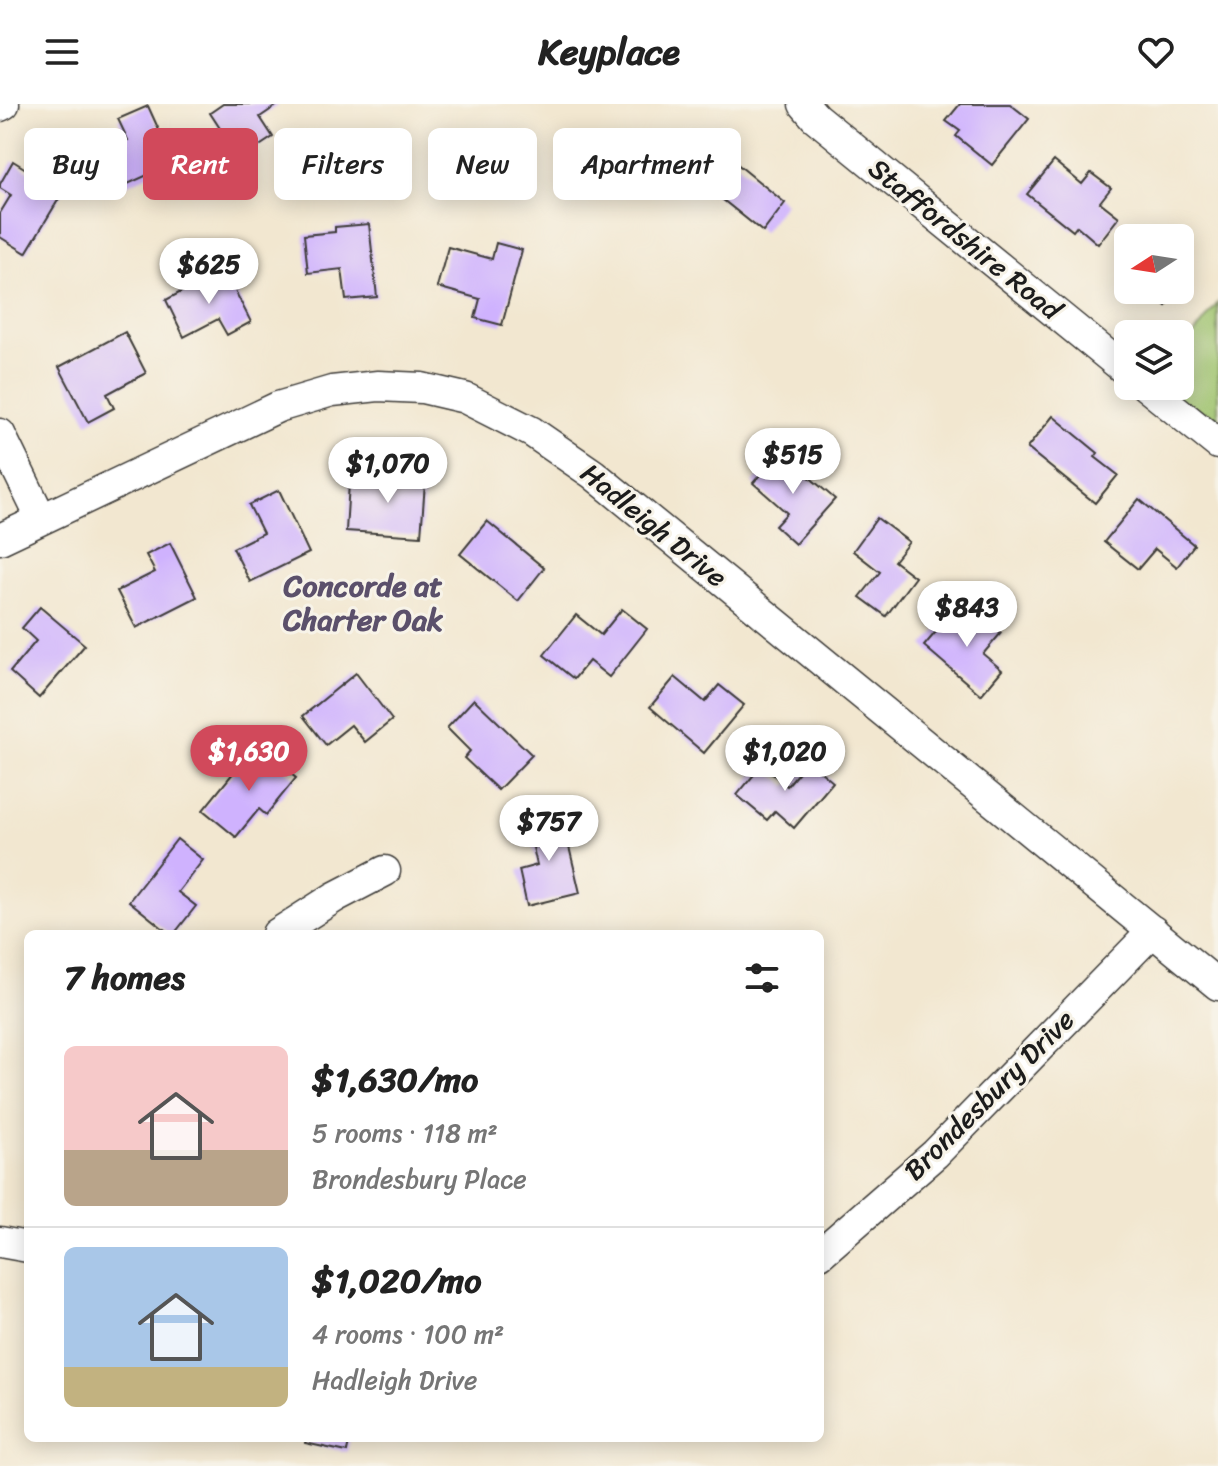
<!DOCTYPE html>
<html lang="en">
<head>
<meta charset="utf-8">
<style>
	:root { --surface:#fff; --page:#f6f6f6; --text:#222; --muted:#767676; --line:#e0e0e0; --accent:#d1495b }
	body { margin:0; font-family:Sriracha,sans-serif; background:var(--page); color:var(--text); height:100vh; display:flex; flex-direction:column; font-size:30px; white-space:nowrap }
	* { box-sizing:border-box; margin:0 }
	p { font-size:26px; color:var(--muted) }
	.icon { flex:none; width:44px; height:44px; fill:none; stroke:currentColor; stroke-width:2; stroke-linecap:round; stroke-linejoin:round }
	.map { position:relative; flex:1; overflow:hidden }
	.side { position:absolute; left:24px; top:826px; width:800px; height:512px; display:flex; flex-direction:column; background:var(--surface); border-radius:12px; box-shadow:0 4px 20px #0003 }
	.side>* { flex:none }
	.guide { position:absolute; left:24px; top:24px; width:800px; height:72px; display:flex; gap:16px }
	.needle { width:52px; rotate:258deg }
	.controls { position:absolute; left:1114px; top:120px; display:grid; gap:16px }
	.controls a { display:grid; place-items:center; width:80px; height:80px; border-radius:12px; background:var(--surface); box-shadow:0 4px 20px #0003; font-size:40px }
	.price { position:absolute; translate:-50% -68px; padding:0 18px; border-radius:28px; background:#fff; color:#222; font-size:26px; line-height:52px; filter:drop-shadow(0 2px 4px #0008) }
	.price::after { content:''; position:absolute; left:50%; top:48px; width:24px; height:18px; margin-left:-12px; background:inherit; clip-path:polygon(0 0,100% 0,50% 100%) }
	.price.on { background:var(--accent); color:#fff }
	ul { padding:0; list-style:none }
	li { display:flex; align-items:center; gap:24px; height:200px; padding:0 40px }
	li+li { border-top:2px solid var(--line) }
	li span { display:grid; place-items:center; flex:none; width:224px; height:160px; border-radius:12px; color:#555 }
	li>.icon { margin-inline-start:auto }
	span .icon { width:96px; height:96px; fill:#fffc; stroke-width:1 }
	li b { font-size:34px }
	h2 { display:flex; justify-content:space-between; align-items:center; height:96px; padding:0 40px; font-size:34px }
	.pill { padding:0 28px; border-radius:12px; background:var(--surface); box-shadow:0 4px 20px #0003; font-size:28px; line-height:72px }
	.pill.on { background:var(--accent); color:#fff }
	header { display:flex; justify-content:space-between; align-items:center; height:104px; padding:0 40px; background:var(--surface); font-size:36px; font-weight:800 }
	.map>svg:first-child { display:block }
</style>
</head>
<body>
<header><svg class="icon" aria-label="menu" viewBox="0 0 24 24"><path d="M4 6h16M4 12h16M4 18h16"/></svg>Keyplace<svg class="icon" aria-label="heart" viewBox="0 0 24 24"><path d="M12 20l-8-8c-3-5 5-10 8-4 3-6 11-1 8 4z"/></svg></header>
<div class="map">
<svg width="1218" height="1362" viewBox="0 0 1218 1362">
	<rect width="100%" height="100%" fill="#f7f3e8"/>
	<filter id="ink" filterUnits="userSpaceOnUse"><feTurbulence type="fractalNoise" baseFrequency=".0125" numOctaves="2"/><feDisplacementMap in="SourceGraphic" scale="16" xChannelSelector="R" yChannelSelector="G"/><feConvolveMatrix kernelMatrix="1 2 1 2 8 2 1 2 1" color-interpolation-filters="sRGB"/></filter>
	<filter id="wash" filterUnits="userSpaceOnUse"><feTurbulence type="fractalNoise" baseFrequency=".006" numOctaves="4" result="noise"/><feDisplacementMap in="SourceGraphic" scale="32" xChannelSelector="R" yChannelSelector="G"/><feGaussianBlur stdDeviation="1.8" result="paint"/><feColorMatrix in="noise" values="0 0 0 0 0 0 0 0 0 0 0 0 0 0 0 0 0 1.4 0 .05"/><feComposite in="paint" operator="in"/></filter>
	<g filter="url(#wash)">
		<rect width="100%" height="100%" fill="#f2e7d0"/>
		<path fill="#9fc36e" stroke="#5e7045" stroke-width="2" d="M1218 199V340L1154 282H1180V249Z"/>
		<g id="blocks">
			<g fill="#cfb2fe">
				<path d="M223 0H279L260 13 273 33 240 55 210 9Z"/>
				<path d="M960 0H1010L1029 15 992 61 956 32 960 27 946 17Z"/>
				<path d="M148 2 174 59 108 89 92 52 128 36 118 15Z"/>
				<path d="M730 54 785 99 763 128 707 83Z"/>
				<path d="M13 57 63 88 26 149 0 133V109L11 91 0 84V80Z"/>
				<path d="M1054 57 1082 80 1091 69 1111 84 1100 98 1119 113 1098 140 1077 122 1073 127 1027 90Z"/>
				<path d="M369 120 377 193 346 196 342 165 308 169 304 131 335 128V123Z"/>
				<path d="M496 139 522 146 502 221 475 214 480 195 437 183 448 143 492 155Z"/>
				<path d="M224 165 251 218 227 231 218 215 184 233 166 196Z"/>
				<path d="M1146 186H1179L1166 202Z"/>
				<path d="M125 228 146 269 107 290 114 304 88 318 59 263Z"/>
				<path d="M1053 312 1098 349 1095 353 1118 371 1095 399 1027 344Z"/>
				<path d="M780 348 835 395 795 440 775 422 787 409 753 379Z"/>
				<path d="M397 364 426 366 421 432 346 427 349 379 396 382Z"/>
				<path d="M279 386 309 449 250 478 233 444 263 429 249 401Z"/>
				<path d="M1139 395 1194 441 1177 463 1155 445 1138 465 1104 438Z"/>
				<path d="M877 414 909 438 894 457 915 473 886 512 860 493 880 468 853 447Z"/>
				<path d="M487 417 544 464 518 497 460 450Z"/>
				<path d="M170 439 197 493 136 524 117 487 155 468 146 451Z"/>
				<path d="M40 503 85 541 39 594 10 568 36 537 22 524Z"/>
				<path d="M972 503 1001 529 983 550 1002 566 981 591 924 542 951 510 960 518Z"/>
				<path d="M622 505 647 525 609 573 589 557 574 575 544 551 576 511 601 531Z"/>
				<path d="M356 569 392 616 365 638 351 621 326 641 303 612Z"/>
				<path d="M675 573 705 598 719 581 744 601 704 649 650 603Z"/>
				<path d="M474 595 532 651 498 686 464 654 470 647 447 624Z"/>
				<path d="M267 651 296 674 266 711 259 705 236 733 203 706 247 652 259 662Z"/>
				<path d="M808 657 833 678 794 724 775 707 767 716 737 691 762 661 787 682Z"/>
				<path d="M561 709 580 789 527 802 519 766 537 761 527 717Z"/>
				<path d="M177 735 203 756 178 788 196 802 174 830H170L129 797Z"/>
				<path d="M306 1334H350L347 1348 305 1339Z"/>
			</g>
		</g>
	</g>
	<g filter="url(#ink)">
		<use href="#blocks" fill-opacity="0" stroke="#3c3a37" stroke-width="2"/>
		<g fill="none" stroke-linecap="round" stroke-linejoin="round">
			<g stroke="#3c3a37" stroke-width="33">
				<g id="minor">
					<path d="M804 0 815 13 1128 268"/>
					<path d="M0 2 4 0"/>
					<path d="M1146 282 1218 340"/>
					<path d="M0 330 41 414"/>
					<path d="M0 435 278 303 332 287 378 282 422 284 465 294 532 328 593 370 1218 881"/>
					<path d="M277 830 335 793 385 767"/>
					<path d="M0 1138 28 1143"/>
					<path d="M820 1150 935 1050 1153 827"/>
				</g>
			</g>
			<use href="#minor" stroke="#fff" stroke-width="30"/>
		</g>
	</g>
	<g text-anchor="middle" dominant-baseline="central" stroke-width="6" stroke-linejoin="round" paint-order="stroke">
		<g font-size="28" fill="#1c1c1c" stroke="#f7f3e8">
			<text transform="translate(965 135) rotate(39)">Staffordshire Road</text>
			<text transform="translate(654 421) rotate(39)">Hadleigh Drive</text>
			<text transform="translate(989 991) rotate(-45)">Brondesbury Drive</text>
		</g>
		<g font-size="30" font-weight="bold" fill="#5b506b" stroke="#f7f3e8">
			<text x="363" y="482">Concorde at<tspan x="363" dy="34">Charter Oak</tspan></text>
		</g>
	</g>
</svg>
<div class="controls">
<a><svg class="needle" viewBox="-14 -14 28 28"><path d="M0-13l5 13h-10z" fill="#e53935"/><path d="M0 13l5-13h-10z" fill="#767676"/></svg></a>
<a><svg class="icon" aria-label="layers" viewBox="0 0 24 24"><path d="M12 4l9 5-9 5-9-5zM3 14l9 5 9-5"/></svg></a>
</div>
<b class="price" style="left:209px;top:202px">$625</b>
<b class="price" style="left:793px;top:392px">$515</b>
<b class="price" style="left:388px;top:401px">$1,070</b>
<b class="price" style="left:967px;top:545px">$843</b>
<b class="price on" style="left:249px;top:689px">$1,630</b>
<b class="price" style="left:785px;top:689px">$1,020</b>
<b class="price" style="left:549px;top:759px">$757</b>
<div class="guide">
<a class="pill">Buy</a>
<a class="pill on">Rent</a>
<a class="pill">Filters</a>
<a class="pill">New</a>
<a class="pill">Apartment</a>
</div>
<section class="side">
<h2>7 homes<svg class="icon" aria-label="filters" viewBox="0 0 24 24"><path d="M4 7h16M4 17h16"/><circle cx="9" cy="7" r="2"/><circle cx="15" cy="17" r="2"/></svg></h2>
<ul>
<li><span style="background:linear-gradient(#f6c9c9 65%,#b9a48a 0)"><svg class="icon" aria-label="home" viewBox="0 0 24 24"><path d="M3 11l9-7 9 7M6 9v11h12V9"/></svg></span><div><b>$1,630/mo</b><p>5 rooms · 118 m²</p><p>Brondesbury Place</p></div></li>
<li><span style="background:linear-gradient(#a9c7e8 75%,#c2b280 0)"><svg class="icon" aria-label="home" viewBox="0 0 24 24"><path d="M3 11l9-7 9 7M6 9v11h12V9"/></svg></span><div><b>$1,020/mo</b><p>4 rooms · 100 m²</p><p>Hadleigh Drive</p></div></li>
</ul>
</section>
</div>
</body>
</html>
